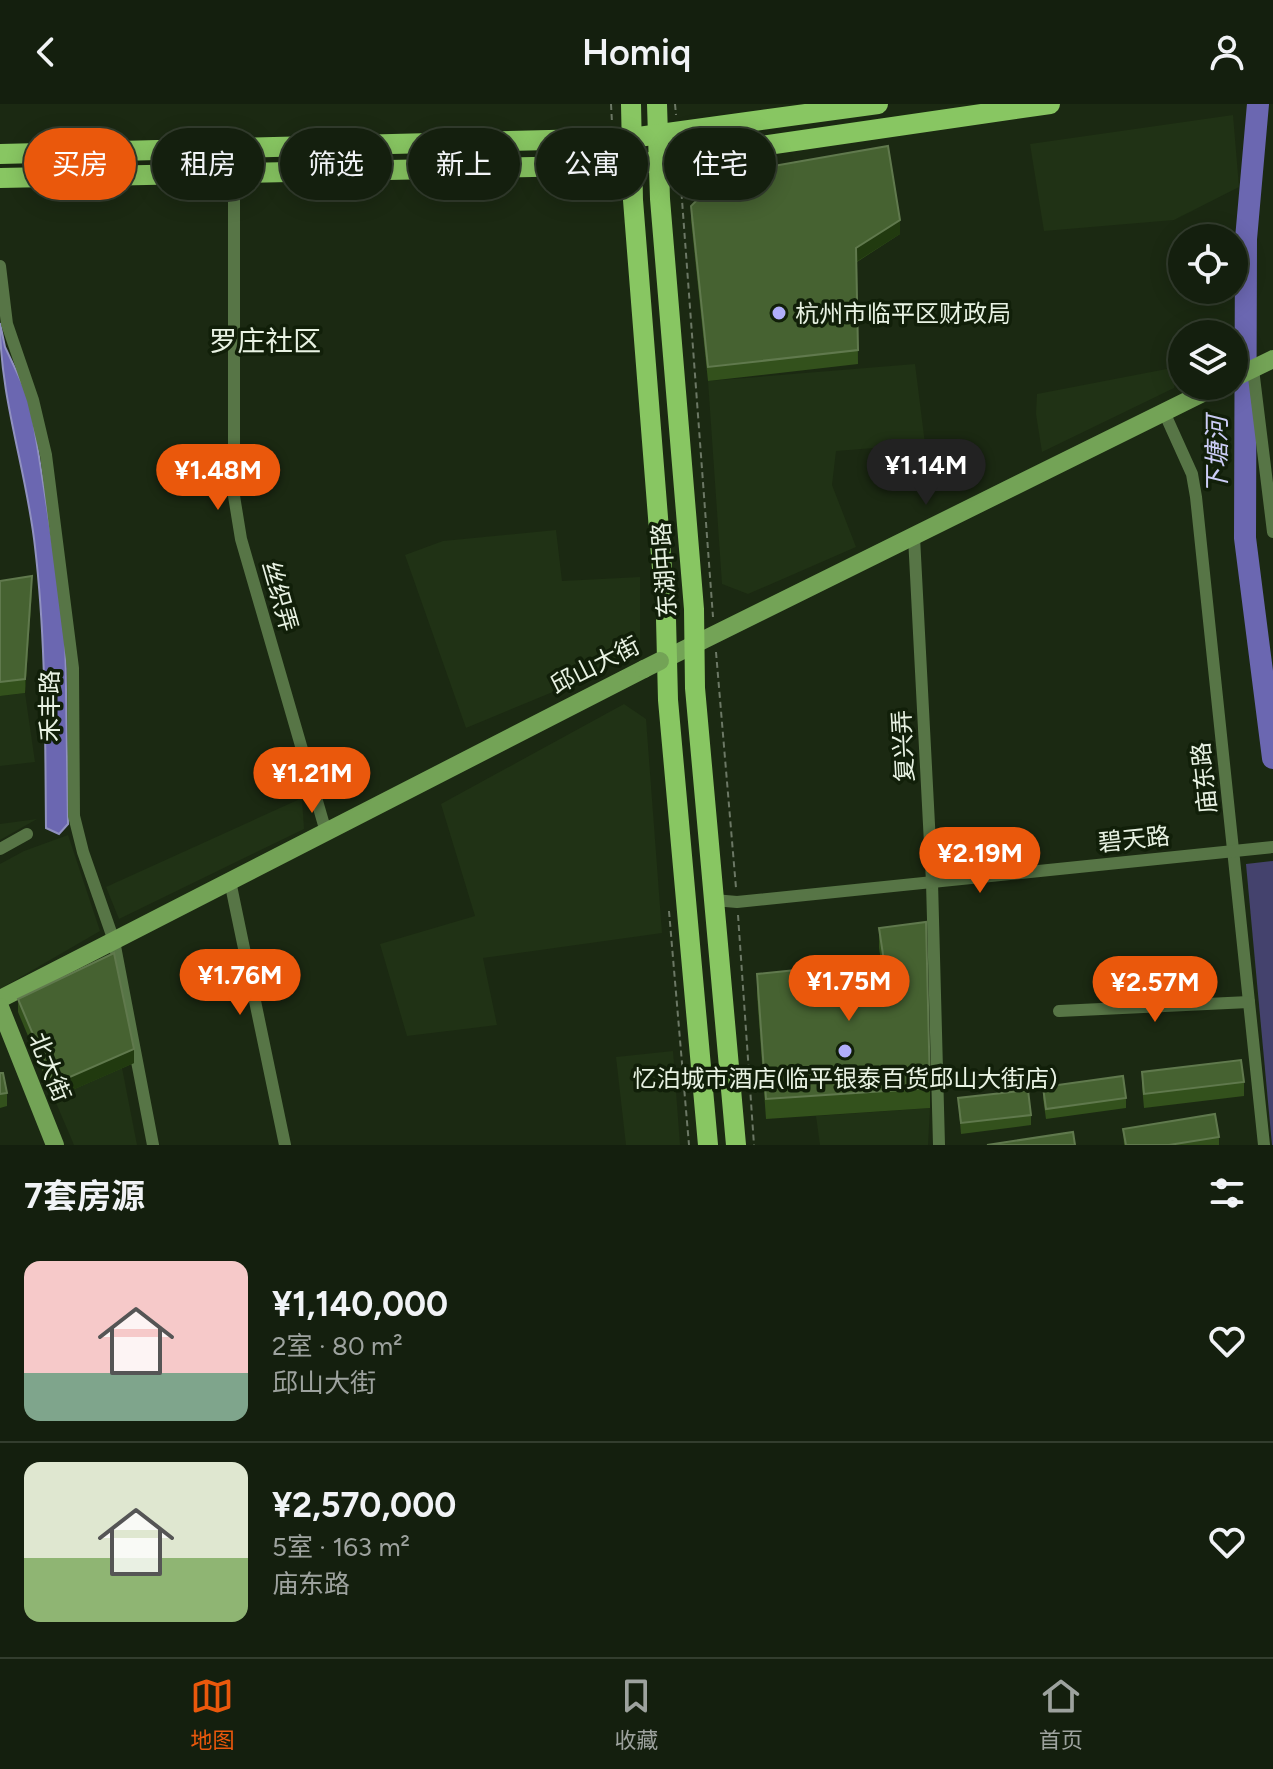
<!DOCTYPE html>
<html lang="zh">
<head>
<meta charset="utf-8">
<style>
	:root { --surface:#141f0e; --page:#1d2717; --text:#f1f3f6; --muted:#9da29e; --line:#333d2e; --accent:#ea580c }
	body { margin:0; font-family:Figtree,"Noto Sans SC",sans-serif; background:var(--page); color:var(--text); height:100vh; display:flex; flex-direction:column; font-size:30px; white-space:nowrap }
	* { box-sizing:border-box; margin:0 }
	p { font-size:26px; color:var(--muted) }
	.icon { flex:none; width:44px; height:44px; fill:none; stroke:currentColor; stroke-width:2; stroke-linecap:round; stroke-linejoin:round }
	.map { position:relative; height:1041px; overflow:hidden }
	.drawer { display:flex; flex-direction:column; background:var(--surface); flex:1 }
	.drawer>* { flex:none }
	.guide { position:absolute; left:24px; top:24px; width:800px; height:72px; display:flex; gap:16px }
	.fabs { position:absolute; left:1168px; top:120px; display:grid; gap:16px }
	.fabs a { display:grid; place-items:center; width:80px; height:80px; border-radius:50%; background:var(--surface); box-shadow:0 4px 20px #0003,0 0 0 2px var(--line); font-size:40px }
	.price { position:absolute; translate:-50% -68px; padding:0 18px; border-radius:28px; background:var(--accent); color:#fff; font-size:26px; line-height:52px; filter:drop-shadow(0 2px 4px #0008) }
	.price::after { content:''; position:absolute; left:50%; top:48px; width:24px; height:18px; margin-left:-12px; background:inherit; clip-path:polygon(0 0,100% 0,50% 100%) }
	.price.current { background:#222; color:#fff }
	ul { padding:0; list-style:none }
	li { display:flex; align-items:center; gap:24px; height:200px; padding:0 24px }
	li+li { border-top:2px solid var(--line) }
	li span { display:grid; place-items:center; flex:none; width:224px; height:160px; border-radius:16px; color:#555 }
	li>.icon { margin-inline-start:auto }
	span .icon { width:96px; height:96px; fill:#fffc; stroke-width:1 }
	li b { font-size:34px }
	h2 { display:flex; justify-content:space-between; align-items:center; height:96px; padding:0 24px; font-size:34px }
	.pill { padding:0 28px; border-radius:36px; background:var(--surface); box-shadow:0 4px 20px #0003,0 0 0 2px var(--line); font-size:28px; line-height:72px }
	.pill.current { background:var(--accent); color:#fff }
	header { display:flex; justify-content:space-between; align-items:center; height:104px; padding:0 24px; background:var(--surface); font-size:36px; font-weight:600 }
	.dock { display:flex; justify-content:space-around; align-items:center; height:112px; border-top:2px solid var(--line); background:var(--surface); font-size:22px; color:var(--muted) }
	.dock a { display:grid; justify-items:center; gap:4px }
	.dock .current { color:var(--accent) }
	.map>svg:first-child { display:block }
</style>
</head>
<body>
<header><svg class="icon" aria-label="back" viewBox="0 0 24 24"><path d="M15 5l-7 7 7 7"/></svg>Homiq<svg class="icon" aria-label="person" viewBox="0 0 24 24"><circle cx="12" cy="8" r="4"/><path d="M4 21q1-7 8-7t8 7"/></svg></header>
<div class="map">
<svg width="1273" height="1041" viewBox="0 0 1273 1041">
	<rect width="100%" height="100%" fill="#1b2912"/>
	<g fill="#203215">
		<path d="M1233 11 1239 83 1174 116 1044 127 1030 40Z"/>
		<path d="M915 260 925 340 836 347 832 381 856 443 748 490 722 480 708 277Z"/>
		<path d="M1177 263 1174 284 1042 348 1036 310 1037 290Z"/>
		<path d="M556 426 562 477 640 473V538L589 573 466 624 405 451 443 437Z"/>
		<path d="M25 589 35 658 0 662V592Z"/>
		<path d="M624 600 646 615 662 829 483 854 497 921 407 932 380 840 475 812 441 700Z"/>
		<path d="M302 694 304 725 119 815 106 783Z"/>
		<path d="M37 715 0 736V720Z"/>
		<path d="M68 731 100 827 0 885V760L24 747Z"/>
		<path d="M673 947 680 1041H626L616 953Z"/>
		<path d="M122 964 137 1041H74L54 994Z"/>
		<path d="M930 1004 928 1041H820L816 1012Z"/>
	</g>
	<path fill="#44426d" d="M1273 757V1041H1272L1246 760Z"/>
	<path fill="#6b67b1" stroke="#9091c0" stroke-width="2" d="M0 219 5 243 30 296 65 517 68 720 59 730 46 724C45 631 46 536 35 443 27 368 0 295 0 219Z"/>
	<g fill="none" stroke-linecap="round" stroke-linejoin="round">
		<path stroke="#6b67b1" stroke-width="22" d="M1258 0 1246 135 1245 434 1273 654"/>
		<g stroke="#6c7865" stroke-width="2" stroke-dasharray="6 4" stroke-linecap="butt">
			<path d="M611 0 612 19"/>
			<path d="M675 0 676 11"/>
			<path d="M680 69 713 513"/>
			<path d="M716 548 736 784"/>
			<path d="M669 807 689 1041"/>
			<path d="M738 811 754 1041"/>
		</g>
		<g stroke="#577546" stroke-width="12">
			<path d="M234 70V392L241 435 326 728"/>
			<path d="M0 162 7 220 33 296 46 351 73 564 74 712 83 748 114 837 153 1041"/>
			<path d="M1253 265 1273 428"/>
			<path d="M1164 308 1192 370 1196 393 1264 1041"/>
			<path d="M914 433 932 778 939 1041"/>
			<path d="M0 745 27 730"/>
			<path d="M230 777 285 1041"/>
			<path d="M714 796 737 798 1273 743"/>
			<path d="M1059 907 1249 898"/>
		</g>
		<g stroke="#73a356" stroke-width="18">
			<path d="M1234 274 1273 255"/>
			<path d="M667 554 1217 282"/>
			<path d="M0 895 644 565"/>
			<path d="M0 903 55 1041"/>
		</g>
		<g stroke="#88c662" stroke-width="20">
			<path d="M631 0 633 96 666 515 668 596 708 1041"/>
			<path d="M657 0 660 95 694 505 695 584 736 1041"/>
			<path d="M0 50 631 34 878 0"/>
			<path d="M0 74 631 61 1050 0"/>
		</g>
		<path stroke="#73a356" stroke-width="18" d="M644 565 660 557"/>
	</g>
	<g fill="#33511c">
		<path d="M691 102 900 130 857 158 858 260 708 277 691 116Z"/>
		<path d="M0 477 32 486 25 589 0 592Z"/>
		<path d="M879 824 930 984V1004L766 1015 757 890V870L881 857 879 844Z"/>
		<path d="M18 895 134 959 54 994 18 908Z"/>
		<path d="M1142 968 1244 978V992L1144 1004 1142 982Z"/>
		<path d="M0 969 7 989V1002L0 1004Z"/>
		<path d="M1043 983 1126 994V1004L1046 1015 1043 994Z"/>
		<path d="M958 994 1031 1011V1021L961 1030Z"/>
		<path d="M1123 1025 1219 1033V1041H1124Z"/>
	</g>
	<g fill="#213a0f">
		<path d="M900 116V130L856 158V144Z"/>
		<path d="M32 472V486L25 589V575Z"/>
		<path d="M134 945V959L54 994V980Z"/>
	</g>
	<g fill="#466231" stroke="#60794d" stroke-width="2">
		<path d="M888 42 900 116 856 144 858 246 708 263 691 102 722 71Z"/>
		<path d="M32 472 25 575 0 578V477Z"/>
		<path d="M926 818 930 984 766 995 757 870 884 857 879 824Z"/>
		<path d="M114 849 134 945 54 980 18 895Z"/>
		<path d="M1241 956 1244 978 1144 990 1142 968Z"/>
		<path d="M0 969H3L7 989 0 990Z"/>
		<path d="M1123 972 1126 994 1046 1005 1043 983Z"/>
		<path d="M1028 986 1031 1011 961 1019 958 994Z"/>
		<path d="M1215 1010 1219 1033 1169 1041H1126L1123 1025Z"/>
		<path d="M1073 1028 1075 1041H987Z"/>
	</g>
	<g fill="#b0aefa" stroke="#111f09" stroke-width="3">
		<circle cx="779" cy="209" r="8"/>
		<circle cx="845" cy="947" r="8"/>
	</g>
	<g text-anchor="middle" dominant-baseline="central" stroke-width="7" stroke-linejoin="round" paint-order="stroke">
		<g font-size="24" fill="#e8f2e3" stroke="#111f09" text-anchor="start">
			<text x="795" y="209">杭州市临平区财政局</text>
			<text x="845" y="974" text-anchor="middle">忆泊城市酒店(临平银泰百货邱山大街店)</text>
		</g>
		<g font-size="24" fill="#e8f2e3" stroke="#111f09">
			<text transform="translate(664 466) rotate(-94)">东湖中路</text>
			<text transform="translate(280 492) rotate(74)">丝织弄</text>
			<text transform="translate(595 561) rotate(-27)">邱山大街</text>
			<text transform="translate(49 602) rotate(-90)">禾丰路</text>
			<text transform="translate(903 642) rotate(-93)">复兴弄</text>
			<text transform="translate(1204 674) rotate(-96)">庙东路</text>
			<text transform="translate(1134 735) rotate(-6)">碧天路</text>
			<text transform="translate(50 963) rotate(68)">北大街</text>
		</g>
		<g font-size="26" font-style="italic" fill="#cccdf6" stroke="#111f09">
			<text transform="translate(1217 351) rotate(-90)">下塘河</text>
		</g>
		<g font-size="28" fill="#e8f2e3" stroke="#111f09">
			<text x="265" y="237">罗庄社区</text>
		</g>
	</g>
</svg>
<div class="fabs">
<a><svg class="icon" aria-label="locate" viewBox="0 0 24 24"><circle cx="12" cy="12" r="6"/><path d="M12 2v4M12 18v4M2 12h4M18 12h4"/></svg></a>
<a><svg class="icon" aria-label="layers" viewBox="0 0 24 24"><path d="M12 4l9 5-9 5-9-5zM3 14l9 5 9-5"/></svg></a>
</div>
<b class="price current" style="left:926px;top:403px">¥1.14M</b>
<b class="price" style="left:218px;top:408px">¥1.48M</b>
<b class="price" style="left:312px;top:711px">¥1.21M</b>
<b class="price" style="left:980px;top:791px">¥2.19M</b>
<b class="price" style="left:240px;top:913px">¥1.76M</b>
<b class="price" style="left:849px;top:919px">¥1.75M</b>
<b class="price" style="left:1155px;top:920px">¥2.57M</b>
<div class="guide">
<a class="pill current">买房</a>
<a class="pill">租房</a>
<a class="pill">筛选</a>
<a class="pill">新上</a>
<a class="pill">公寓</a>
<a class="pill">住宅</a>
</div>
</div>
<section class="drawer">
<h2>7套房源<svg class="icon" aria-label="filters" viewBox="0 0 24 24"><path d="M4 7h16M4 17h16"/><circle cx="9" cy="7" r="2"/><circle cx="15" cy="17" r="2"/></svg></h2>
<ul>
<li><span style="background:linear-gradient(#f6c9c9 70%,#7fa58c 0)"><svg class="icon" aria-label="home" viewBox="0 0 24 24"><path d="M3 11l9-7 9 7M6 9v11h12V9"/></svg></span><div><b>¥1,140,000</b><p>2室 · 80 m²</p><p>邱山大街</p></div><svg class="icon" aria-label="heart" viewBox="0 0 24 24"><path d="M12 20l-8-8c-3-5 5-10 8-4 3-6 11-1 8 4z"/></svg></li>
<li><span style="background:linear-gradient(#dfe7d0 60%,#8fb573 0)"><svg class="icon" aria-label="home" viewBox="0 0 24 24"><path d="M3 11l9-7 9 7M6 9v11h12V9"/></svg></span><div><b>¥2,570,000</b><p>5室 · 163 m²</p><p>庙东路</p></div><svg class="icon" aria-label="heart" viewBox="0 0 24 24"><path d="M12 20l-8-8c-3-5 5-10 8-4 3-6 11-1 8 4z"/></svg></li>
</ul>
</section>
<nav class="dock">
<a class="current"><svg class="icon" aria-label="map" viewBox="0 0 24 24"><path d="M3 6l6-2 6 2 6-2v14l-6 2-6-2-6 2zM9 4v14M15 6v14"/></svg>地图</a>
<a><svg class="icon" aria-label="saved" viewBox="0 0 24 24"><path d="M7 4h10v16l-5-4-5 4z"/></svg>收藏</a>
<a><svg class="icon" aria-label="home" viewBox="0 0 24 24"><path d="M3 11l9-7 9 7M6 9v11h12V9"/></svg>首页</a>
</nav>
</body>
</html>
